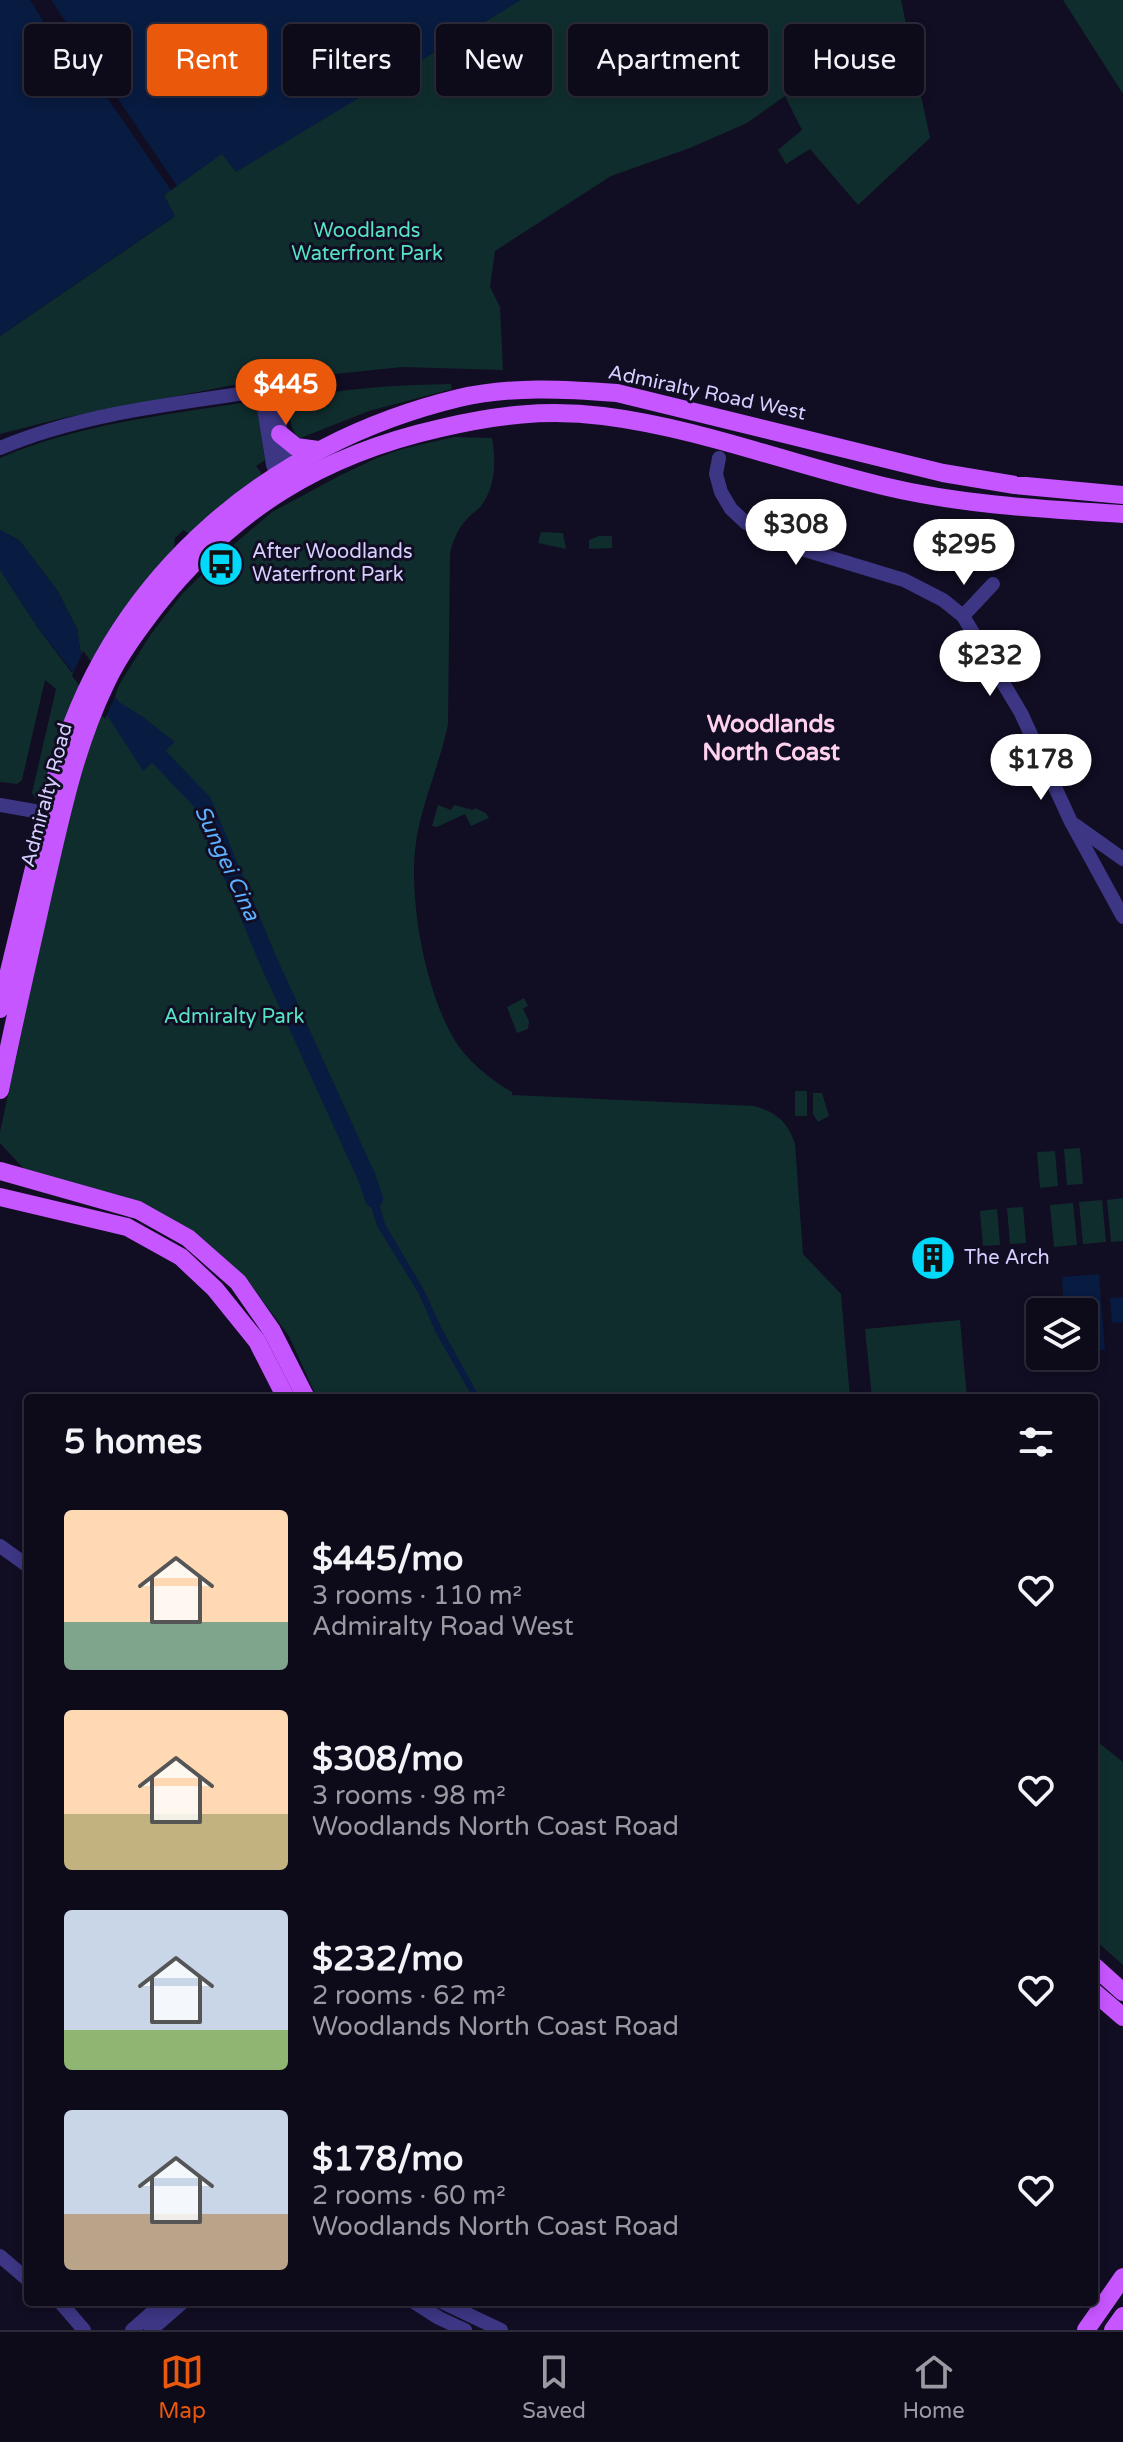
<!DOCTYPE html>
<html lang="en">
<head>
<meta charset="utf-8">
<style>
	:root { --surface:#0d0a1a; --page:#1b1827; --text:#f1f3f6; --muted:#9a9aa2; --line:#2d2b39; --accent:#ea580c }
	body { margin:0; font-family:"Varela Round",sans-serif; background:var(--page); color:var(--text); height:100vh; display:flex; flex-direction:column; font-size:30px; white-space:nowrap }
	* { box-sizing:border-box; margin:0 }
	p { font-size:26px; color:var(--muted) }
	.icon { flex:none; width:44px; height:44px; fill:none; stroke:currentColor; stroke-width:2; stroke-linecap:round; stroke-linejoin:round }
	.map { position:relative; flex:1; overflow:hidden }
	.sheet { position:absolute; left:24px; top:1394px; width:1074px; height:912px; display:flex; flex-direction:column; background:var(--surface); border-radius:8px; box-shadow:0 4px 12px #0003,0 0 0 2px var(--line) }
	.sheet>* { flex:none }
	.guide { position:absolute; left:24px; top:24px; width:1076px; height:72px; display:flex; gap:16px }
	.tools { position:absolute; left:1026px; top:1298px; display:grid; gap:16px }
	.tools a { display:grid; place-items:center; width:72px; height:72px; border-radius:8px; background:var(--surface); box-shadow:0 4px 12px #0003,0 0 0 2px var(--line); font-size:40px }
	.price { position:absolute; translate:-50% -68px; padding:0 18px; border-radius:28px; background:#fff; color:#222; font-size:26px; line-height:52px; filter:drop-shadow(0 2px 4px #0008) }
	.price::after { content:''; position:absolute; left:50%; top:48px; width:24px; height:18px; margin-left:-12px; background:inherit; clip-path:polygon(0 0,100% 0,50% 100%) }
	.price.active { background:var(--accent); color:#fff }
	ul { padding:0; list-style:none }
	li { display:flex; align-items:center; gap:24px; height:200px; padding:0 40px }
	li span { display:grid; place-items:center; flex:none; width:224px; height:160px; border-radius:8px; color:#555 }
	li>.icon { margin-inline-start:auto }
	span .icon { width:96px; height:96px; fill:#fffc; stroke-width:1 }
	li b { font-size:34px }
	h2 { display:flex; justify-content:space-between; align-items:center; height:96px; padding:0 40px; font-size:34px }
	.tag { padding:0 28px; border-radius:8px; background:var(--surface); box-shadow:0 4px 12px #0003,0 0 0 2px var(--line); font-size:28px; line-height:72px }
	.tag.active { background:var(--accent); color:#fff }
	.menu { display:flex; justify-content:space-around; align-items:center; height:112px; border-top:2px solid var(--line); background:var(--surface); font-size:22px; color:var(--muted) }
	.menu a { display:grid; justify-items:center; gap:4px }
	.menu .active { color:var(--accent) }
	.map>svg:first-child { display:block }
</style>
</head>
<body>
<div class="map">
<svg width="1123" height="2330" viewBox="0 0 1123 2330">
	<rect width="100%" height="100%" fill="#110d23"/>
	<g fill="#102d2d">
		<path d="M520 0H901L930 138 858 205 810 149 786 164 778 150 802 130 785 96 747 123 690 148 611 176 495 251 490 287 500 307 503 370 402 367 239 384 63 418 0 434V336L174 217 164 195 222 153 236 171Z"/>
		<path d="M1063 0H1123V94Z"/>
		<path d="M451 384 452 389 369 411 298 439C291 427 286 413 291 399 344 388 397 385 451 384Z"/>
		<path d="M240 403 254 407 258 414 265 460 256 466 262 474 190 534 183 530 175 538 174 548C138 592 100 638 78 691 64 724 60 764 42 795L36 799 32 793 56 689 45 680 22 780 17 784 0 782V569L38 628 72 673 81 655 77 629 57 590 19 540 0 530V458C76 425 159 416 240 403Z"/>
		<path d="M454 437 492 438C496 461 496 486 481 506 477 511 471 514 467 519 458 528 453 541 450 553L448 724C440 764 422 802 416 842 408 898 425 990 454 1039 466 1060 491 1080 512 1092V1095L754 1106C776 1112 788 1122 795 1144L803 1254 841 1294 850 1398H317L289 1336 247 1280 143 1205 119 1195 26 1171 0 1143V1132L68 817 100 713 107 716 120 683 151 634 182 594 226 551 272 512 341 475 377 458 402 449Z"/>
		<path d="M541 532 563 533 566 549 538 543Z"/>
		<path d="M599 536H612V548L589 549V540Z"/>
		<path d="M438 805 451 810 454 805 473 810 475 808 486 813 489 818 471 826 465 814 437 827 432 826Z"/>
		<path d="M524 998 528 1006 523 1009 529 1021 528 1029 517 1033 507 1007Z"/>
		<rect x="795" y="1091" width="12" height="25"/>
		<path d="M813 1093H822L829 1116 818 1122 813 1114Z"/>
		<path d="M1080 1148 1083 1184 1067 1185 1064 1149Z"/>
		<path d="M1055 1151 1058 1186 1040 1188 1037 1152Z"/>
		<path d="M1123 1198V1241L1111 1242 1107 1200Z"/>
		<path d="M1102 1200 1106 1242 1083 1244 1079 1202Z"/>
		<path d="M1073 1203 1077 1245 1054 1247 1050 1205Z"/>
		<path d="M1023 1207 1026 1243 1010 1244 1007 1208Z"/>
		<path d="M997 1209 1000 1245 983 1246 980 1211Z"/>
		<path d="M960 1320 967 1398H872L865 1329Z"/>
		<path d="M1094 1739 1123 1762V1965L1094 1939Z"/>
	</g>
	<g fill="#081b41">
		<path d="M0 0H521L236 172 222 154 164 195 175 216 0 336Z"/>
		<path d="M0 530 19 540 57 590 77 629 81 655 119 702 143 717 175 742 143 771 109 718 38 628 3 575 0 569Z"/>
		<path d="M372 1177 385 1224 424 1290 442 1329 480 1398H473L436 1333 419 1294 377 1226 363 1180Z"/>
		<path d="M1099 1274 1105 1350 1084 1351V1312H1064L1062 1277Z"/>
		<path d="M1123 1297V1322L1112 1323 1110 1298Z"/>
	</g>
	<g fill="#110d23">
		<path d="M30 0H51L177 186 171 190 63 34 54 38Z"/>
		<path d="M83 651 116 694 105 719 72 676Z"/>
	</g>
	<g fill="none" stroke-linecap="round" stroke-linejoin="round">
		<path stroke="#081b41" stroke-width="18" d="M143 740 203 803 267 958 367 1178 374 1199"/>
		<g stroke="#3c3684" stroke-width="14">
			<path d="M261 390 273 465 283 482"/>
			<path d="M0 448C85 412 182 403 273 389L285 458 296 476"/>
			<path d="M719 458 716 474 721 492 731 509 746 523 782 543 904 580 943 600 963 616 1021 713 1071 822 1123 917"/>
			<path d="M963 616 993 584"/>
			<path d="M0 805 46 813"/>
			<path d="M1075 825 1123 859"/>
			<path d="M0 1546 28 1566"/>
			<path d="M0 2256 28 2280"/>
			<path d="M60 2302 84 2330"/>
			<path d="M414 2302 439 2318 465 2330"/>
			<path d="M442 2302 501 2330"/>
			<path d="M132 2330 164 2302"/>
			<path d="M151 2330 183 2302"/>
		</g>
		<g stroke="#c656ff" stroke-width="18">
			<path d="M280 434 296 447 318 450"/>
			<path d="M0 1009 61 756C119 571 272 443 459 398 511 386 564 389 617 393L943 473 1015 485 1123 495"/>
			<path d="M0 1090C14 1021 30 953 45 885 61 816 75 747 106 683 119 655 138 630 157 605 234 509 321 455 441 428 497 415 546 409 603 416 699 428 790 464 883 486 962 505 1042 509 1123 514"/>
			<path d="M0 1171 138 1210 188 1238 238 1282 272 1331 306 1398"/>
			<path d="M0 1197 127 1227 181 1257 215 1289 257 1341 286 1398"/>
			<path d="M1094 1966 1123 1992"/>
			<path d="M1094 1992 1123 2017"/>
			<path d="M1086 2330 1123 2277"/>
			<path d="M1113 2330 1123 2316"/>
		</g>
	</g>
	<defs>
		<g id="bus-disc" transform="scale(2.3)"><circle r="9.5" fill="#00d9fa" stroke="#110d23"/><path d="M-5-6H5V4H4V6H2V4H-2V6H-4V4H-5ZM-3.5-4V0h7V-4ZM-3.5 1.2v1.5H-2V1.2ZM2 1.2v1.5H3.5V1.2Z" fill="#111"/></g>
		<g id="building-disc" transform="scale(2.3)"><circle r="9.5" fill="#00d9fa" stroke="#110d23"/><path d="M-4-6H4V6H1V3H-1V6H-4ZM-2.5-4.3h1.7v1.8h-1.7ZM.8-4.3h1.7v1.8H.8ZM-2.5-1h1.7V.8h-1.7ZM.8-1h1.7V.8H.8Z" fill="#111"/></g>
	</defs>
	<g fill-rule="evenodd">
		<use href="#bus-disc" x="221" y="564"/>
		<use href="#building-disc" x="933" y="1258"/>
	</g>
	<g text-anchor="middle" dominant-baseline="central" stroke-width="6" stroke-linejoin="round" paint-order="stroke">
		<g font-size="20" fill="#56e4c5" stroke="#110d23">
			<text x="367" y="231">Woodlands<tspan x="367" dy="23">Waterfront Park</tspan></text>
			<text x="234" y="1017">Admiralty Park</text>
		</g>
		<g font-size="20" fill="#d6cfff" stroke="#110d23">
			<text transform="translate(707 393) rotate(12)">Admiralty Road West</text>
			<text transform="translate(47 795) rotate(-75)">Admiralty Road</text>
		</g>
		<g font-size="20" fill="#d6cfff" stroke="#110d23" text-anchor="start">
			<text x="252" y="552">After Woodlands<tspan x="252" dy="23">Waterfront Park</tspan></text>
			<text x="964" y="1258">The Arch</text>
		</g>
		<g font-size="22" font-style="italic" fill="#5dafff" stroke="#110d23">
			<text transform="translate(227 863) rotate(65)">Sungei Cina</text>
		</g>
		<g font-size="24" font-weight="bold" fill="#ffd1ed" stroke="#110d23">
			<text x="771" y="724">Woodlands<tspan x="771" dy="28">North Coast</tspan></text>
		</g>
	</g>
</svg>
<div class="tools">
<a><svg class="icon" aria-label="layers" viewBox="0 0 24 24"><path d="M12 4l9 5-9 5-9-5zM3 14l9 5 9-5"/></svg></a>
</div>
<b class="price active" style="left:286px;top:427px">$445</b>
<b class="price" style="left:796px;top:567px">$308</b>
<b class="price" style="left:964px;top:587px">$295</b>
<b class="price" style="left:990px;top:698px">$232</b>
<b class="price" style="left:1041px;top:802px">$178</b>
<div class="guide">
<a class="tag">Buy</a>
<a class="tag active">Rent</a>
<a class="tag">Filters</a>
<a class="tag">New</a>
<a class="tag">Apartment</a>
<a class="tag">House</a>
</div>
<section class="sheet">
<h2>5 homes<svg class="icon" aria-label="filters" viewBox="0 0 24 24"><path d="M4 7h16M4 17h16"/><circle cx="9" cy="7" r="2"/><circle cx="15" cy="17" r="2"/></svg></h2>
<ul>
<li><span style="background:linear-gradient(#ffd9b3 70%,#7fa58c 0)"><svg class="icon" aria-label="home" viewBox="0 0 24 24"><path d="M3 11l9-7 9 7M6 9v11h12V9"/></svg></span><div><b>$445/mo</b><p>3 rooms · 110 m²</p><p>Admiralty Road West</p></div><svg class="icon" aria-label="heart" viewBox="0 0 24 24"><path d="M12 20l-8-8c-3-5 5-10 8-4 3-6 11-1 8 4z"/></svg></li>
<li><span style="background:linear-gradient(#ffd9b3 65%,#c2b280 0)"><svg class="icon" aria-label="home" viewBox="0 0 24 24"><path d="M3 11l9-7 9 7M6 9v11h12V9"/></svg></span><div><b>$308/mo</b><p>3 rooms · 98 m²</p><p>Woodlands North Coast Road</p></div><svg class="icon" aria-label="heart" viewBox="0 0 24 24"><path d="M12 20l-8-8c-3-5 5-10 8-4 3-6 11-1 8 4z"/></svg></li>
<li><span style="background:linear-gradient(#c9d6e8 75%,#8fb573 0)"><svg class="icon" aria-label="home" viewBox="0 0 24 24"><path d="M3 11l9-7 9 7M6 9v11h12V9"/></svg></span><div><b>$232/mo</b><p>2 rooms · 62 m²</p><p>Woodlands North Coast Road</p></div><svg class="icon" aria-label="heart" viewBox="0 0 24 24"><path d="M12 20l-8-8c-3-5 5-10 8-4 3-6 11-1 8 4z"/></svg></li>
<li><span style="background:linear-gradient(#c9d6e8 65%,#b9a48a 0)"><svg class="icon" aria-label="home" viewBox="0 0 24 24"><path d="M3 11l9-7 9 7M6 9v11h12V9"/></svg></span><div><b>$178/mo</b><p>2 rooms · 60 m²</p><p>Woodlands North Coast Road</p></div><svg class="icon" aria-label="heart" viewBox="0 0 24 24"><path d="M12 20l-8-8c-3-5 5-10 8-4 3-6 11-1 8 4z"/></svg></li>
</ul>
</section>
</div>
<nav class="menu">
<a class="active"><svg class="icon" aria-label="map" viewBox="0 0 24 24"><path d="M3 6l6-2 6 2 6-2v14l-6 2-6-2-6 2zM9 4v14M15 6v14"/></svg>Map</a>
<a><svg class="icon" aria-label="saved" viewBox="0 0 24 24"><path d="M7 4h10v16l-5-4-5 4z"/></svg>Saved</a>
<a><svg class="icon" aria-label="home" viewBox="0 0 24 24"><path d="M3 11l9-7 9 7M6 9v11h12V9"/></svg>Home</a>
</nav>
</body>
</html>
